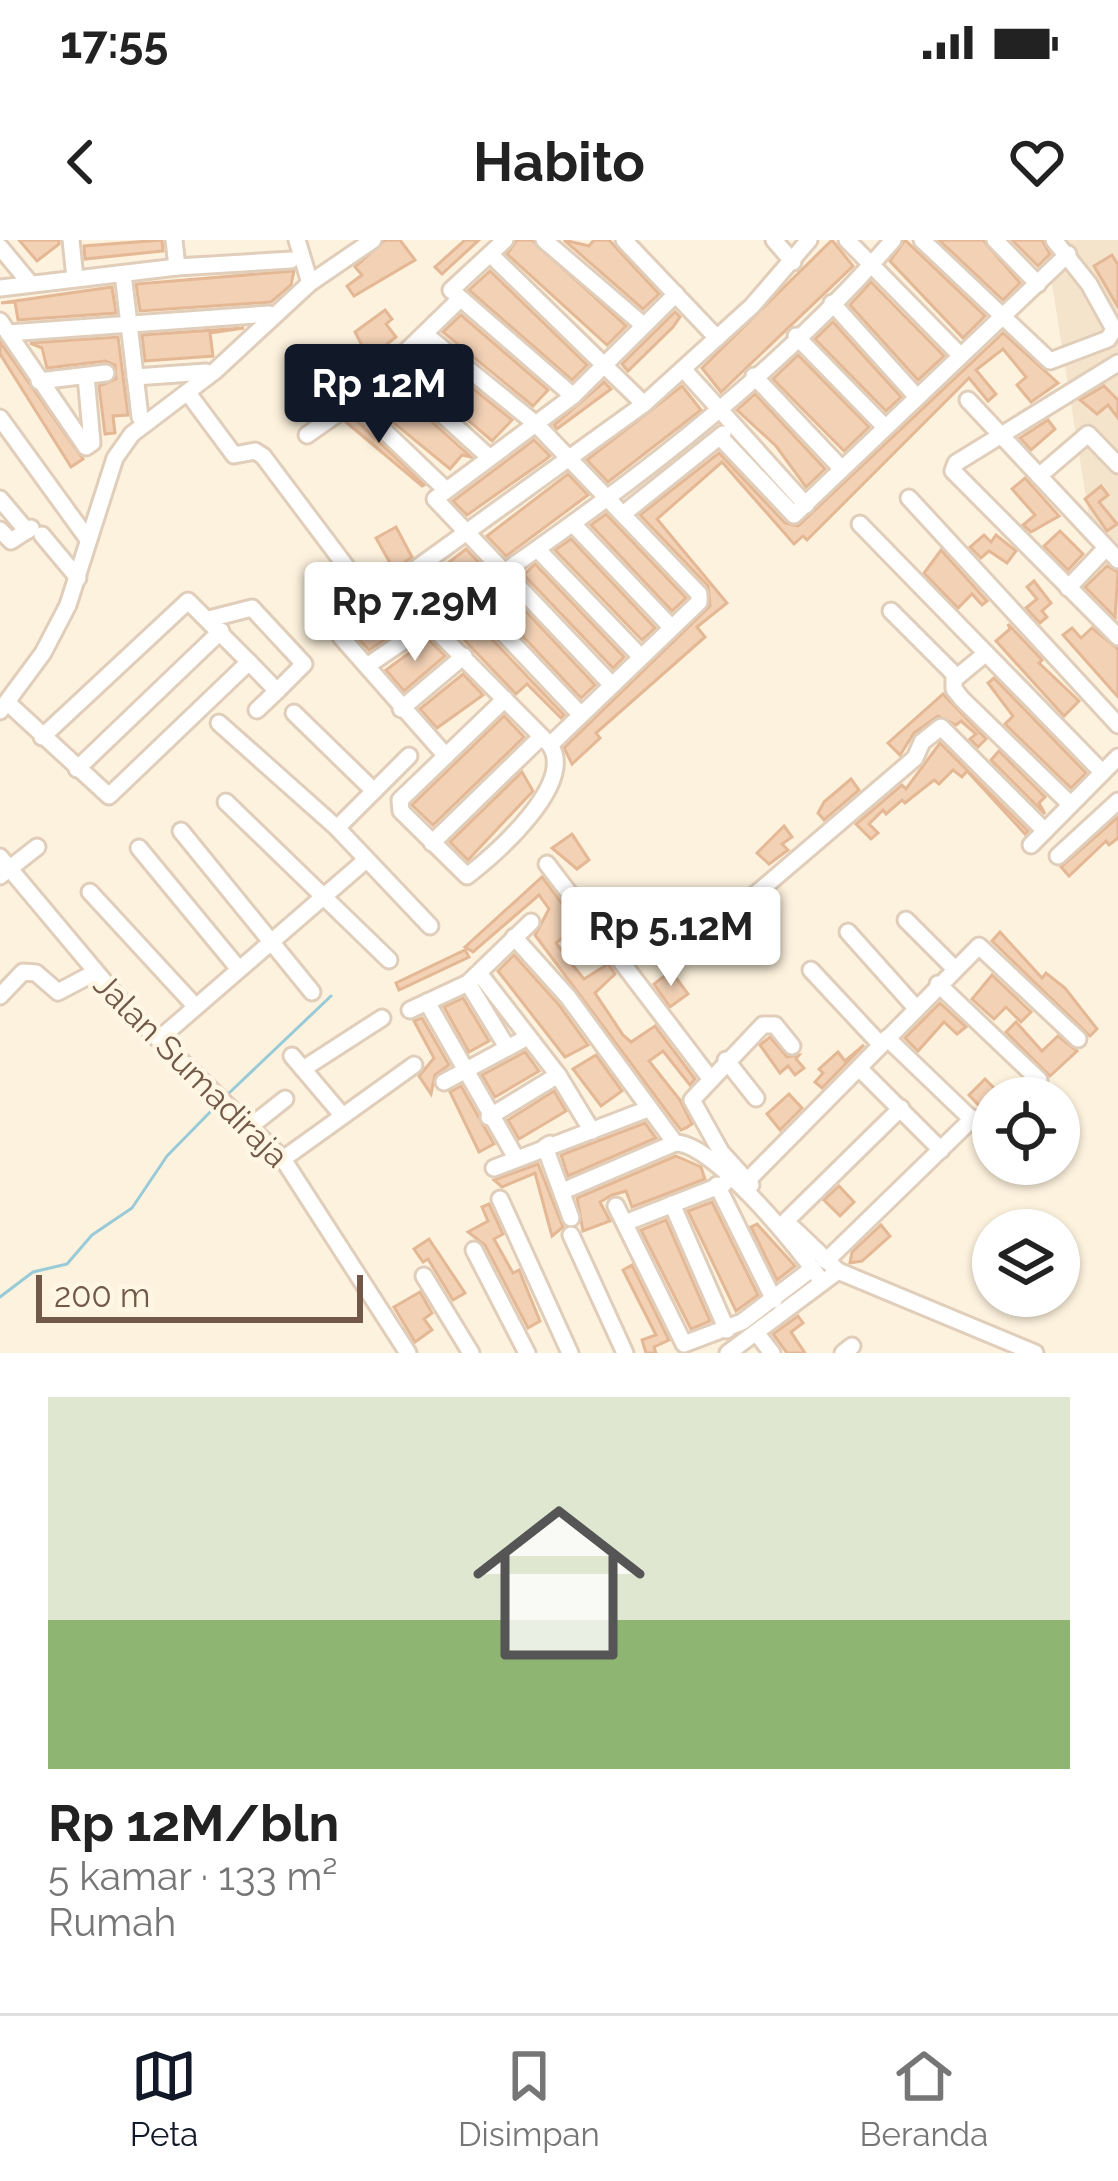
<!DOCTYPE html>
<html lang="id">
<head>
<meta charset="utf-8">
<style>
	:root { --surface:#fff; --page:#f6f6f6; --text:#222; --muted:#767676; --line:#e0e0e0; --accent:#111827 }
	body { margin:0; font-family:Raleway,sans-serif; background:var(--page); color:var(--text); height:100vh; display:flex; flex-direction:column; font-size:45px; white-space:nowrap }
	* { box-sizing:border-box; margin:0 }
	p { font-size:39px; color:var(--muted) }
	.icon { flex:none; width:66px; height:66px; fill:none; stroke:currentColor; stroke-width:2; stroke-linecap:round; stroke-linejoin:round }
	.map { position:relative; height:1113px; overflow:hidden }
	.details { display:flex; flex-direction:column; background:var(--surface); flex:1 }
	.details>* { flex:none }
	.controls { position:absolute; left:972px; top:837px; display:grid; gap:24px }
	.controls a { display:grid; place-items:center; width:108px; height:108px; border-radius:50%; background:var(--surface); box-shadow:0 3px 9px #0004; font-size:60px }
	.scale { position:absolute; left:36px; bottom:30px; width:327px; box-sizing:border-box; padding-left:12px; border:6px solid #725846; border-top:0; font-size:33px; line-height:42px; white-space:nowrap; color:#725846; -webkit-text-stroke:9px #fff6e4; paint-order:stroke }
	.price { position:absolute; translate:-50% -102px; padding:0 27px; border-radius:12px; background:#fff; color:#222; font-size:39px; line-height:78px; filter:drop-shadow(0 3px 6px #0008) }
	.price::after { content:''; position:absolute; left:50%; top:72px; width:36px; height:27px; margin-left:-18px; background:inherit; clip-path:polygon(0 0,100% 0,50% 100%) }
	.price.selected { background:var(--accent); color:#fff }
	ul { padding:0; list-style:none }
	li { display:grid; align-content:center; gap:24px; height:636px; padding:0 48px }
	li+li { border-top:3px solid var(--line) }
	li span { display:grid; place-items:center; height:372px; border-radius:0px; color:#555 }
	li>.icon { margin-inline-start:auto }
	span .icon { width:216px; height:216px; fill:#fffc; stroke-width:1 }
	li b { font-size:51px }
	.status { display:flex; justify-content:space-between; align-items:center; height:84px; padding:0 60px; background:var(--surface); direction:ltr }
	.status svg { height:33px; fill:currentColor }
	header { display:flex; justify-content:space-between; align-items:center; height:156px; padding:0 48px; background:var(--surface); font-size:54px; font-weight:700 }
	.menu { display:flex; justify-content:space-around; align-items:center; height:168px; border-top:3px solid var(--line); background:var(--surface); font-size:33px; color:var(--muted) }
	.menu a { display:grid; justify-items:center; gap:6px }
	.menu .selected { color:var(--accent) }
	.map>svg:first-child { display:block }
</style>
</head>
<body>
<div class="status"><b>17:55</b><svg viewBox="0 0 49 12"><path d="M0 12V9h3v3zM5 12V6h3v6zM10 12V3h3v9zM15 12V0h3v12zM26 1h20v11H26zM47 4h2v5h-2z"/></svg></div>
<header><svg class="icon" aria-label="back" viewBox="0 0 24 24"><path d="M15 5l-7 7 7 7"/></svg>Habito<svg class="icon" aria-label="heart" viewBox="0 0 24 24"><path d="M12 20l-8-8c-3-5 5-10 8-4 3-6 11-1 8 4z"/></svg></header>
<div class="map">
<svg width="1118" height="1113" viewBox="0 0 1118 1113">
	<rect width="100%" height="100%" fill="#fdf2dd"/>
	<path fill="#f4e4cc" d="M1045 0H1118V459Z"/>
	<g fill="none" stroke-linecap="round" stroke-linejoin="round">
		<g stroke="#98cad8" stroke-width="3">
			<path d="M228 854 331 756"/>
			<path d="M0 1057 33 1032 67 1024 92 995 132 968 167 916 217 865"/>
		</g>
	</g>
	<g fill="#f2d1b5" stroke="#e5b895" stroke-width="3">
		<path d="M19 0H59V4L37 21Z"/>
		<path d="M162 0 163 11 85 19 84 6Z"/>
		<path d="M385 0H400L415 20 354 56 347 46 362 35 355 27Z"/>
		<path d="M465 0H479L442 34 435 27Z"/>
		<path d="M517 0H532L626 86 607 105 507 14Z"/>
		<path d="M564 0 589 6 594 0H609L659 54 643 69Z"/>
		<path d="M832 0 853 26 721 152 702 128Z"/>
		<path d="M905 0 985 76 963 98 890 21Z"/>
		<path d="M939 0H983L1020 43 1003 60Z"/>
		<path d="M1012 0H1042L1050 14 1038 26Z"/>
		<path d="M1112 15 1118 25V67L1094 26Z"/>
		<path d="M294 31 291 45 271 62 140 71 136 44Z"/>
		<path d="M490 31 587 125 572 140 469 50Z"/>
		<path d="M871 42 944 116 918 140 850 65Z"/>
		<path d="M112 47 116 73 18 80 15 62 1 63Z"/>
		<path d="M385 70 392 79 386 84 396 97 377 112 381 119 373 127 355 92Z"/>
		<path d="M675 72 680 77 673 87 628 131 622 124Z"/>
		<path d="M461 75 548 150 533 166 443 92Z"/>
		<path d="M833 82 901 157 886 171 815 99Z"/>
		<path d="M244 88 210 93 213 116 145 121 142 95Z"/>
		<path d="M1003 93 1058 143 1031 162 1017 145 1026 137 1003 109 976 130 996 154 988 161 969 138 807 300 803 296 794 304 722 222 657 279 727 363 697 387 705 397 596 493 600 498 572 524 564 508 710 366 708 346 640 275 719 213 785 283 798 286Z"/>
		<path d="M118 97 128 175 113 176 115 193 105 194 99 146 116 139 115 125 105 121 47 128 42 108 30 103Z"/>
		<path d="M0 102 83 219 71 227 0 114Z"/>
		<path d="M425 110 512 180 492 201 407 127Z"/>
		<path d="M798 115 869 187 844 211 773 139Z"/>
		<path d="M604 142 611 149 557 189 554 185Z"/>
		<path d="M390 144 471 217 462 215 450 229 389 179 372 162Z"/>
		<path d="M682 146 701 170 608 242 587 220Z"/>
		<path d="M1104 146 1118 160V178L1108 165 1097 174 1080 160Z"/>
		<path d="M755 154 825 229 806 247 776 206 737 170Z"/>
		<path d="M353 177 424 245 422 246 346 182Z"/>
		<path d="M1048 180 1055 189 1031 210 1020 198Z"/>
		<path d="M534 200 550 216 545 220 467 275 453 261Z"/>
		<path d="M568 234 588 255 506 316 487 296Z"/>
		<path d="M1025 238 1059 276 1031 292 1023 285 1035 275 1012 249Z"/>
		<path d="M1101 246 1108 255 1099 262 1117 284 1107 291 1085 259Z"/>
		<path d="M606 274 686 358 672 371 591 285Z"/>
		<path d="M396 287 412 317 394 330 376 298Z"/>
		<path d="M1060 291 1083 314 1068 330 1044 306Z"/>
		<path d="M984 295 991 302 996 295 1016 311 1007 323 989 311 981 318 970 307Z"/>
		<path d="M571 299 655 388 642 400 555 310Z"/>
		<path d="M466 309 485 329 431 368 413 350Z"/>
		<path d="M941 310 987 361 982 365 972 354 958 368 924 333Z"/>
		<path d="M535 324 624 417 613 428 524 335Z"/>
		<path d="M1107 326 1118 332 1115 377 1085 347Z"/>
		<path d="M1034 341 1051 363 1042 371 1047 377 1040 383 1026 368 1037 359 1027 347Z"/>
		<path d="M503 347 595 445 581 458 487 358Z"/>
		<path d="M392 363 411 382 369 410 353 393Z"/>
		<path d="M468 374 564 475 561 478 527 444 516 454 450 385Z"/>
		<path d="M1008 384 1042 420 1039 423 1079 461 1064 476 996 401 1010 389Z"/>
		<path d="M1072 388 1081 398 1092 388 1118 409V457L1063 395Z"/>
		<path d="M428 399 445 416 404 451 386 430Z"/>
		<path d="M463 434 483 455 437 488 420 469Z"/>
		<path d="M994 438 1086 533 1071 548 1005 484 1013 476 988 443Z"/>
		<path d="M943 454 986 499 978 507 970 499 976 494 961 481 956 485 938 476 914 493 900 515 888 503Z"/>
		<path d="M504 476 524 497 433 585 412 565Z"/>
		<path d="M940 503 1028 591 1025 594 967 531 962 537 953 530 939 544 934 540 905 563 902 560 886 574 883 570 869 584 878 593 871 599 856 584 902 545 906 549Z"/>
		<path d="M999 511 1045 557 1039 563 1045 574 991 520Z"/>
		<path d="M522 532 533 551 468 620 450 602Z"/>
		<path d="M851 539 859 550 824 580 818 573 824 562Z"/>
		<path d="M1118 577V598L1109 605 1106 601 1069 636 1061 627Z"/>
		<path d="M784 586 792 597 782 604 788 610 769 624 757 613Z"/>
		<path d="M572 594 589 620 577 629 552 608Z"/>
		<path d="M542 637 578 685 556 703 571 723 584 739 608 724 615 734 595 753 623 795 631 802 655 786 695 839 690 845 663 811 649 821 680 860 692 884 686 888 681 890 671 877 535 695 549 669 539 655 473 712 465 707Z"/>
		<path d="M1000 692 1042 738 1046 733 1065 748 1097 789 1090 796 992 701Z"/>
		<path d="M465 710 469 717 399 750 396 743Z"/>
		<path d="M514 715 559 765 588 805 565 817 498 731Z"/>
		<path d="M671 731 688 754 670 767 654 744Z"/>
		<path d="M992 735 1031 772 1021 782 1006 767 994 779 972 759Z"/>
		<path d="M463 758 489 801 469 812 444 767Z"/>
		<path d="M940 763 966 787 957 794 944 782 918 811 905 798Z"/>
		<path d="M422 778 449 825 435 835 431 854 419 836 434 818 414 781Z"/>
		<path d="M1016 782 1042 811 1058 796 1077 811 1050 836 1006 792Z"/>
		<path d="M770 797 787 817 799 815 796 819 804 828 795 835 788 826 780 833 760 805Z"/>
		<path d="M864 805 822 848 815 842 823 833 819 829 838 812 845 821Z"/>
		<path d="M525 812 539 831 495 857 482 835Z"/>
		<path d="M596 815 622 851 601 866 573 829Z"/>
		<path d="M985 839 1004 858H993V880L969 855Z"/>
		<path d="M461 846 494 904 479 912 450 852Z"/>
		<path d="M554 851 566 871 519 899 508 880Z"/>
		<path d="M789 854 802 868 780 890 767 874Z"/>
		<path d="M645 883 656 898 568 936 561 915Z"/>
		<path d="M676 916 701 927 705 939 632 967 626 951 612 955 600 962 610 981 583 991 577 958Z"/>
		<path d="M538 924 563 987 552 996 535 933 502 947 494 940Z"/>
		<path d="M839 946 854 962 840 976 824 960Z"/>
		<path d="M712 962 758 1055 736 1071 688 971Z"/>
		<path d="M489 964 503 994 494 999 513 1033 519 1030 540 1081 528 1088 485 1005 468 992 488 981 482 967Z"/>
		<path d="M666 980 710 1081 691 1089 641 990Z"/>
		<path d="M757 984 795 1026 777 1040 751 987Z"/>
		<path d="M881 985 890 996 862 1021 850 1023 852 1012Z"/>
		<path d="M429 999 465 1053 453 1060 428 1019 423 1022 414 1009Z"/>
		<path d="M632 1025 669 1100 654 1107 656 1113H646L642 1100 656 1095 623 1030Z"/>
		<path d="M420 1052 432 1073 424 1079 432 1090 415 1102 394 1067Z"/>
		<path d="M798 1076 803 1083 791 1092 805 1113H787L773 1094Z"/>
	</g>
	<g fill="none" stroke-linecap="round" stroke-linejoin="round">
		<g stroke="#e0ceba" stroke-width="21">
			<g id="minor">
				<path d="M71 0 75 38"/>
				<path d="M174 0 177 27"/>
				<path d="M505 0 451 50 573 156"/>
				<path d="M544 0 642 84"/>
				<path d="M624 0 717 98"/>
				<path d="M774 0 793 22"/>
				<path d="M847 0 959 114"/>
				<path d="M922 0 1050 121 1108 99 1114 89 1089 44 1054 0"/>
				<path d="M995 0 1038 44"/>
				<path d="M0 7 29 42"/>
				<path d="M490 14 644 164"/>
				<path d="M123 34 140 177"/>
				<path d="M310 43 373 0"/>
				<path d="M0 48 177 27 291 20"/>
				<path d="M832 63 916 156"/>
				<path d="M0 81 86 207 92 203 86 136"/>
				<path d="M8 93 269 74"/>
				<path d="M426 95 536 184 699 354V362L550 505"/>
				<path d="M796 96 883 185"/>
				<path d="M1118 123 956 223 953 231 1118 397"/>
				<path d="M391 128 489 217"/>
				<path d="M684 130 806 265"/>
				<path d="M754 136 840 227"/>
				<path d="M135 137 206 132"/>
				<path d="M39 141 106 133"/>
				<path d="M188 153 234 215 255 211 263 216 372 361"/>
				<path d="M968 160 1118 320"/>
				<path d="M354 162 444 248"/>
				<path d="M0 178 87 298"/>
				<path d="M307 195 354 162 460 59"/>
				<path d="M720 197 794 275 1068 14"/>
				<path d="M1039 236 1088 194 1118 225"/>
				<path d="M909 258 1118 485"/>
				<path d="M0 259 27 291"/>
				<path d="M623 274 723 194"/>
				<path d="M860 284 1101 531"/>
				<path d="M575 286 671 387"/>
				<path d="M0 290 11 301 31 288"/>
				<path d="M42 295 78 338"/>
				<path d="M539 311 640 416"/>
				<path d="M391 345 550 505C576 543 498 612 467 636L401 571 400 560 505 459"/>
				<path d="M1068 348 1106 308"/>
				<path d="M469 357 580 474"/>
				<path d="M891 371 954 434V449L962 459 1069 563"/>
				<path d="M209 379 252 368 304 424 277 451 249 422"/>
				<path d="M367 426C554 298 743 174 893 0"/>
				<path d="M956 438 985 414"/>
				<path d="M611 444 435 259 573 156 676 54"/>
				<path d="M8 463 109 556 249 422 188 361 42 497"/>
				<path d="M401 469 464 416"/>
				<path d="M257 470 277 451"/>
				<path d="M0 471 43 413 68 365 115 218 132 194 215 131 310 43 297 0"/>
				<path d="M294 473 374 551"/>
				<path d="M219 483 337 588 430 686"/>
				<path d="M446 516 341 397 338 385 644 164 752 66 809 0"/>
				<path d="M77 529 221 391"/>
				<path d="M226 562 389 720"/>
				<path d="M337 588 409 516"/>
				<path d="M181 591 312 752"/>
				<path d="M432 603 541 497"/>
				<path d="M1031 605 1118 517"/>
				<path d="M139 608 238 728"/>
				<path d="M1058 616 1118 561"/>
				<path d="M0 617 129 771 283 919 408 1113"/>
				<path d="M547 624 709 837"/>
				<path d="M0 636 37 607"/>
				<path d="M90 652 196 767"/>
				<path d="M750 659 915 518 922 502 941 487 1045 591"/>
				<path d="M906 680 955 729"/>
				<path d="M848 692 915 767"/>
				<path d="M514 697 568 757 675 903C713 902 799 1008 822 1042"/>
				<path d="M811 730 880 804"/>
				<path d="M479 733 558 835 592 891"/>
				<path d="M468 743 507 807"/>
				<path d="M938 744 1039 840"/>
				<path d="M0 756 23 732 36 733 58 752 94 733"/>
				<path d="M427 762 516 918"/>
				<path d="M410 770 468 743 531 682"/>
				<path d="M887 798 987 894"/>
				<path d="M159 799 366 620"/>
				<path d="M292 816 342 875"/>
				<path d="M726 820 756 858"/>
				<path d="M859 828 941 910"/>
				<path d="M303 829 382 778"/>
				<path d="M444 842 526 798"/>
				<path d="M489 877 558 835"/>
				<path d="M251 886 285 859"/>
				<path d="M550 904 545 907 571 978"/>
				<path d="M283 919 414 825"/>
				<path d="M494 928 648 869"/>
				<path d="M747 941 979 706 1078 799"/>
				<path d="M717 945 774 1060"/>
				<path d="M751 945 721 912 692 860 763 785H775L792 806"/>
				<path d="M563 951 675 903"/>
				<path d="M500 959 570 1113"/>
				<path d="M672 964 727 1090"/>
				<path d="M616 966 684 1104 742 1082 813 1028"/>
				<path d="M786 981 901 868"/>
				<path d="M625 983 724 944"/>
				<path d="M793 988 838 1031"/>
				<path d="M571 995 625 1113"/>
				<path d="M474 1010 527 1113"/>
				<path d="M826 1021 973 878"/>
				<path d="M424 1036 471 1113"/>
				<path d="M758 1095 772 1113"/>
				<path d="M728 1113 838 1031 1035 1113"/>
				<path d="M843 1113 852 1106"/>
			</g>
		</g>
		<use href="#minor" stroke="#fff" stroke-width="15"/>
	</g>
	<g text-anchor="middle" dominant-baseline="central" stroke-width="9" stroke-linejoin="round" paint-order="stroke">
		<g font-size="33" fill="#725846" stroke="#fff6e4">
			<text transform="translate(191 830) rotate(45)">Jalan Sumadiraja</text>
		</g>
	</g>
</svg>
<div class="controls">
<a><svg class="icon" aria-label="locate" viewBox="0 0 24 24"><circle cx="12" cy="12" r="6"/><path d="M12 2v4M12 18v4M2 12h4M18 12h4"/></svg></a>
<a><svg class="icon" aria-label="layers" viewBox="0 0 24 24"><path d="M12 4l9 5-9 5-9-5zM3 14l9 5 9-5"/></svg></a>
</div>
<div class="scale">200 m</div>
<b class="price selected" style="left:379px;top:206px">Rp 12M</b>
<b class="price" style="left:415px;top:424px">Rp 7.29M</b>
<b class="price" style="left:671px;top:749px">Rp 5.12M</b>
</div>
<section class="details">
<ul>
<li><span style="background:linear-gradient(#dfe7d0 60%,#8fb573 0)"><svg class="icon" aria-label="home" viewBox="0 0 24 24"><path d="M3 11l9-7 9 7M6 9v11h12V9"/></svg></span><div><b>Rp 12M/bln</b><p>5 kamar · 133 m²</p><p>Rumah</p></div></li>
</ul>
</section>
<nav class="menu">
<a class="selected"><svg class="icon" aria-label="map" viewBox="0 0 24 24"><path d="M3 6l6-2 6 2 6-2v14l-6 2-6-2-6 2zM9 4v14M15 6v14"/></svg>Peta</a>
<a><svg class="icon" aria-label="saved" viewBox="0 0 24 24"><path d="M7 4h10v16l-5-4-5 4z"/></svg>Disimpan</a>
<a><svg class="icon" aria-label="home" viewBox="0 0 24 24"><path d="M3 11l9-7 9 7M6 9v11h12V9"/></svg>Beranda</a>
</nav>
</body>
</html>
